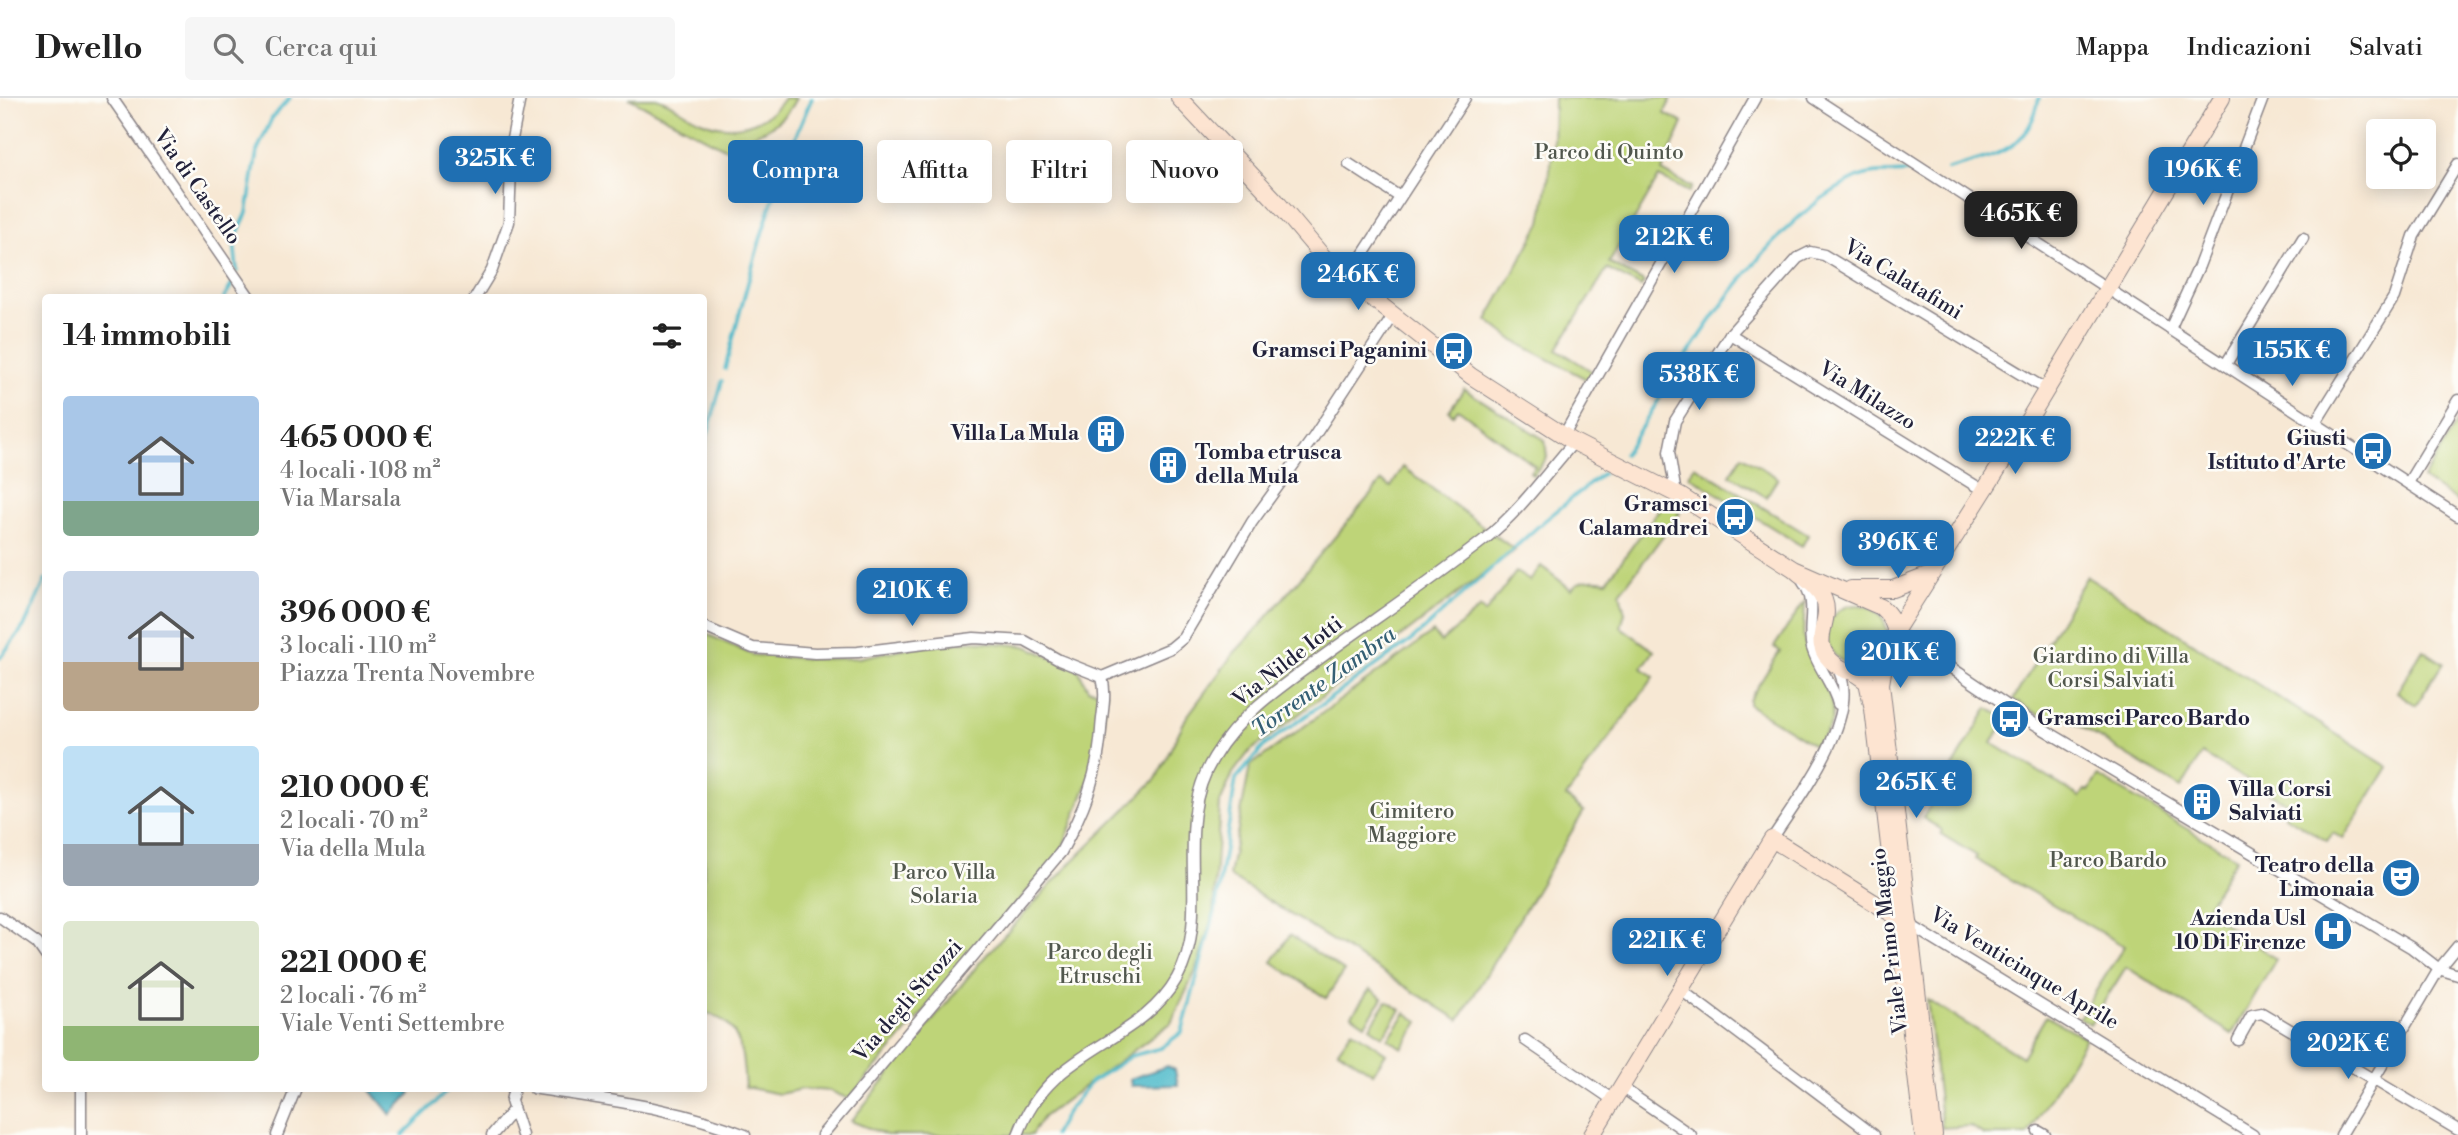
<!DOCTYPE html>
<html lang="it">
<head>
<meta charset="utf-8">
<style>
	:root { --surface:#fff; --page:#f6f6f6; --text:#222; --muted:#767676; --line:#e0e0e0; --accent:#1f6fb2 }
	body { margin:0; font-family:"Libre Bodoni",serif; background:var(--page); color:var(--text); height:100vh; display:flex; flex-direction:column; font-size:26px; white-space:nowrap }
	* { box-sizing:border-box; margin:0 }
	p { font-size:23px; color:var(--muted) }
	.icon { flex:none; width:38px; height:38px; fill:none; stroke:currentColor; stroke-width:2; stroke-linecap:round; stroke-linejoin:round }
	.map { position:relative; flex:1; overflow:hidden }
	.details { position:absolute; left:42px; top:196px; width:665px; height:798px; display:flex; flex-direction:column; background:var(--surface); border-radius:7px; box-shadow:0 4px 18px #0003 }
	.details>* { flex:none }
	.guide { position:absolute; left:728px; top:42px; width:665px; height:63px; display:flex; gap:14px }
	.tools { position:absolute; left:2366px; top:21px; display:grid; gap:14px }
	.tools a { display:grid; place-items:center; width:70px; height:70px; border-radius:7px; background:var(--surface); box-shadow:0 4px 18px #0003; font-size:35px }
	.price { position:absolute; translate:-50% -60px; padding:0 16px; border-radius:14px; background:var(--accent); color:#fff; font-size:23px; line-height:46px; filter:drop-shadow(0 2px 4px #0008) }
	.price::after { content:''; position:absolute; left:50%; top:42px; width:21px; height:16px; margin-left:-10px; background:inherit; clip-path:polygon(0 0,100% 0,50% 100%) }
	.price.on { background:#222; color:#fff }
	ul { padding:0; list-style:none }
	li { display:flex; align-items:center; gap:21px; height:175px; padding:0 21px }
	li span { display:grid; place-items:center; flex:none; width:196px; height:140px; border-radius:7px; color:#555 }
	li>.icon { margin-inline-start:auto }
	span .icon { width:84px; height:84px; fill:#fffc; stroke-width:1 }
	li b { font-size:30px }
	h2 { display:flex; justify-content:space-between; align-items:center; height:84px; padding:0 21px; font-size:30px }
	.pill { padding:0 24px; border-radius:7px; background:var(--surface); box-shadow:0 4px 18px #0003; font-size:24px; line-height:63px }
	.pill.on { background:var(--accent); color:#fff }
	header { display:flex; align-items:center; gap:42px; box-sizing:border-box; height:98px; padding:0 35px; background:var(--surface); border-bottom:2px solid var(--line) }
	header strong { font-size:33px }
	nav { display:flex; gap:38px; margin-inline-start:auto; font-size:24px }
	.search { width:490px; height:63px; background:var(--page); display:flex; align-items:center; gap:18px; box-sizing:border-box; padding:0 24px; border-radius:7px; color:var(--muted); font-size:26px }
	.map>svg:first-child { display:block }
</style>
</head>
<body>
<header>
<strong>Dwello</strong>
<div class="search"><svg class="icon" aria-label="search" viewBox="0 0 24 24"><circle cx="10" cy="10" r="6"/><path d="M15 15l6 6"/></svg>Cerca qui</div>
<nav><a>Mappa</a><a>Indicazioni</a><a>Salvati</a></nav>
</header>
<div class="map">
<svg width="2458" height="1037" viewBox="0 0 2458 1037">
	<rect width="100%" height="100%" fill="#fdfcf7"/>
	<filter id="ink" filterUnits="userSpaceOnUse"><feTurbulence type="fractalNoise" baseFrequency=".0143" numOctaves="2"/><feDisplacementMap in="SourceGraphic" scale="14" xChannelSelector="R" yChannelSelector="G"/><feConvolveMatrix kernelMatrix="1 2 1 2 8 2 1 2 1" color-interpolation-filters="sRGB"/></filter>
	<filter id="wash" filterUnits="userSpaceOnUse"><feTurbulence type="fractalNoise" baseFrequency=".00686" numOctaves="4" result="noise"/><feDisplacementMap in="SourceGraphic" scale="28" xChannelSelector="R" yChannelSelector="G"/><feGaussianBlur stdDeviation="1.57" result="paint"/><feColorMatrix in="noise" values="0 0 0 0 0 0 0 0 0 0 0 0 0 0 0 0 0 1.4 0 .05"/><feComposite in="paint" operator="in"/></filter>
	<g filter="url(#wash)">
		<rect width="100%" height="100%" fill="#f7e8d4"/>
		<g fill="#bed478" stroke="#707b5a" stroke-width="2">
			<path d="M629 0C637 0 648 0 656 0 672 4 686 17 701 23 731 36 765 28 784 0H796C783 27 758 39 729 42L736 47 732 54Z"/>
			<path d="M1554 0H1672L1664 15 1683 25 1662 73 1692 89 1689 94 1659 79 1609 165 1644 184 1641 189 1607 171 1557 251 1593 274 1588 282 1514 243 1487 222 1541 125 1553 52Z"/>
			<path d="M1464 291 1545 342 1547 360 1533 377 1530 374 1535 368 1458 311 1453 317 1449 313Z"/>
			<path d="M2458 323V404L2423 381Z"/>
			<path d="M1742 358 1778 380 1766 399 1730 377Z"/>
			<path d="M1695 368 1808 437 1802 448 1689 378Z"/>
			<path d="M1403 369 1515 452 1249 654 1233 675 1220 705 1213 816 1197 870 1171 925 1043 1019 1031 1037H886L851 1023 981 863 1070 766 1156 681 1186 620 1234 555 1259 529 1382 383 1391 389Z"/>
			<path d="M1665 403 1680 415 1620 495 1625 515 1621 529 1654 553 1642 570 1654 579 1566 699 1584 713 1459 922 1229 778 1250 668 1433 534 1441 544 1480 510 1485 515 1516 474 1530 483 1541 468 1571 491C1580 480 1594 481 1607 483Z"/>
			<path d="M2087 478 2388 669 2343 741 2333 735 2327 743 2285 718 2292 708 2202 656 2181 690 2057 614 2050 623 2013 602Z"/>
			<path d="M1805 503C1805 516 1802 530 1804 542 1809 571 1839 594 1831 625 1828 634 1820 641 1817 649L1749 607V602L1780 553 1774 549Z"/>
			<circle cx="1857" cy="537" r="30"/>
			<path d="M704 535 753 557 816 561 858 560 917 548 975 543 1026 548 1078 571 1088 591 1106 594 1101 651 1061 754 849 1001 830 993 803 991 779 996 745 989C742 954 743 925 704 914Z"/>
			<path d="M2423 552 2443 565 2416 607 2397 594Z"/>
			<path d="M1988 610 2006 621 1992 645 2080 699 2085 692 2089 693 2098 678 2236 760 2205 812 2276 861 2232 936 2126 869 2090 926 2079 920 2124 848 1975 761 1977 758 1941 736 1942 732 1923 720Z"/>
			<path d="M1290 837 1344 873 1326 900 1272 864Z"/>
			<path d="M1370 891 1383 900 1365 926 1352 917Z"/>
			<path d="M1927 902 2022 959 2046 918 2086 940 2028 1037H1984L1971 1028 1942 1030Z"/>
			<path d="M1387 903 1401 912 1383 938 1370 929Z"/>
			<path d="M1406 915 1419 924 1402 950 1388 941Z"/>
			<path d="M1352 932 1386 955 1373 975 1338 952Z"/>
		</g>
		<g fill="#4ebaca" stroke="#386e82" stroke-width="2">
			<path d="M1167 968 1175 972 1178 987 1131 988 1130 981Z"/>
			<path d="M370 991H407L411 995 391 1017Z"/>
		</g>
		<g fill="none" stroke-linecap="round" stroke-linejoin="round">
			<g stroke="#4ebaca" stroke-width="3.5">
				<path d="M1948 71C1994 57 2029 54 2039 0"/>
				<path d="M237 173 234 143 247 115 257 53 272 20 290 0"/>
				<path d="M224 200 234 183"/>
				<path d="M725 271C749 179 772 88 812 0"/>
				<path d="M704 350 722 283"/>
				<path d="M1624 356C1681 270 1761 123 1857 80 1872 73 1895 75 1911 74"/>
				<path d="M0 560 25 527 46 481"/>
				<path d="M403 1037 450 990"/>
				<path d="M1054 1037 1067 1014 1091 984 1131 958 1161 950 1182 934 1215 813 1236 681 1265 647 1413 541 1543 424 1603 375"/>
			</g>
		</g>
	</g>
	<g filter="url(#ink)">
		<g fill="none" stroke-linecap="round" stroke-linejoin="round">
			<g stroke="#8c8588" stroke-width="13">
				<g id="street">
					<path d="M112 0 250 200"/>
					<path d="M1814 0 2458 418"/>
					<path d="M1349 66 1400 99"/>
					<path d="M1347 181 1465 0"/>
					<path d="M475 200 492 172 509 124 512 41 520 0"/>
					<path d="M2170 231 2199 168 2263 0"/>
					<path d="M1730 236 1984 393"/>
					<path d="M2226 266 2303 140"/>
					<path d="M2316 324 2394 199 2414 138 2458 66"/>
					<path d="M1564 337 1755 0"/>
					<path d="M2408 385 2458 302"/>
					<path d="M1676 396 1669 354 1675 323 1730 236 1798 160 1810 154 1824 157 2047 292"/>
					<path d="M1803 484C1819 506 1806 526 1812 550 1818 570 1833 586 1838 606"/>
					<path d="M704 529 753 550 815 555 858 554 974 540 1025 543 1059 562 1102 579"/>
					<path d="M1896 541 1907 540 2033 625 2412 850 2439 871 2458 877"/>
					<path d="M1102 579 1171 550 1183 540 1252 424 1313 340 1393 218"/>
					<path d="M1772 741C1797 702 1868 612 1835 566"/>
					<path d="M0 819 37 845 46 858"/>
					<path d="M1910 827 2253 1037"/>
					<path d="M1681 892 1874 1037"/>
					<path d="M1525 942 1613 1002"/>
					<path d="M2238 942 2252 917 2262 915 2458 1032"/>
					<path d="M1621 989 1691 1037"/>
					<path d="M81 990V1037"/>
					<path d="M514 990 511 1003 522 1037"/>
					<path d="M533 990C606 1002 676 1009 745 1037"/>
					<path d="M2038 1033 2045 1037"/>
					<path d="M277 1037 296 990"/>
					<path d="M492 1037 513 1012"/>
					<path d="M822 1037 1061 754C1083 714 1098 678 1101 632 1102 613 1107 598 1102 579"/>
					<path d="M1018 1037C1050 948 1138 949 1177 880 1214 814 1170 730 1214 659 1241 614 1285 586 1326 556 1379 518 1434 481 1485 441 1519 414 1546 376 1574 344"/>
					<path d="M2341 1037 2439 871 2458 848"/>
				</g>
			</g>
			<g stroke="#8c8588" stroke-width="18">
				<g id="secondary">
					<path d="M1179 0 1276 103 1330 167 1471 278 1574 344 1682 399 1794 471 1881 509C1920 543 1872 593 1836 567 1806 545 1833 525 1824 502 1819 489 1804 480 1794 471"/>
					<path d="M1851 491H1893L1927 478"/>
					<path d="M1896 532 2015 344 2222 0"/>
					<path d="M1885 562 1881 586 1934 1037"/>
					<path d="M1853 574 1867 584 1873 611 1923 1037"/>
					<path d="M1592 1037 1772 741 1910 827"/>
				</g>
			</g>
			<use href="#street" stroke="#fff" stroke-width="10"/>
			<use href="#secondary" stroke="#fde4d1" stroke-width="16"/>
		</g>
	</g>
	<defs>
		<g id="bus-disc" transform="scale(2.0125)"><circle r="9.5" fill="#1f6fb2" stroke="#fdfcf7"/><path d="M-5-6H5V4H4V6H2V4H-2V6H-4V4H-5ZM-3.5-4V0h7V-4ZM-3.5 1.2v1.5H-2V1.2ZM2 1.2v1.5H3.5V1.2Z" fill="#fff"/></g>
		<g id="building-disc" transform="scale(2.0125)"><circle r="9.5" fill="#1f6fb2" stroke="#fdfcf7"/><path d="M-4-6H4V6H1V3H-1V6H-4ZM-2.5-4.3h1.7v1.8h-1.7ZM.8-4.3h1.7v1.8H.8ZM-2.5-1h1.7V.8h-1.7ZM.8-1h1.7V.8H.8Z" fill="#fff"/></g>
		<g id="theatre-disc" transform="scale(2.0125)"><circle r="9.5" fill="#1f6fb2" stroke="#fdfcf7"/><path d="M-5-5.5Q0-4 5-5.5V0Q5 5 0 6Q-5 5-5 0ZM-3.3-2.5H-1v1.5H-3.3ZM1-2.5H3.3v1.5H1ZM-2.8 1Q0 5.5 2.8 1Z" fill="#fff"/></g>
		<g id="hospital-disc" transform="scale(2.0125)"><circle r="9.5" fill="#1f6fb2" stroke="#fdfcf7"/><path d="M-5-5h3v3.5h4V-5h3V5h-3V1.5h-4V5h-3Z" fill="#fff"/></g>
	</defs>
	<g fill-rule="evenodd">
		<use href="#bus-disc" x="1454" y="253"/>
		<use href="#building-disc" x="1106" y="336"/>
		<use href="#bus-disc" x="2373" y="353"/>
		<use href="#building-disc" x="1168" y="367"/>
		<use href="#bus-disc" x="1735" y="419"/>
		<use href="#bus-disc" x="2010" y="621"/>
		<use href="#building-disc" x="2202" y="704"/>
		<use href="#theatre-disc" x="2401" y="780"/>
		<use href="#hospital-disc" x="2333" y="833"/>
	</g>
	<g text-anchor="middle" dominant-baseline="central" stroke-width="5" stroke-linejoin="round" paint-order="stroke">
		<g font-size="21" fill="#51574d" stroke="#fdfcf7">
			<text x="1609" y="55">Parco di Quinto</text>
			<text x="2111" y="559">Giardino di Villa<tspan x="2111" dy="24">Corsi Salviati</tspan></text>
			<text x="1412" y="714">Cimitero<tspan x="1412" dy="24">Maggiore</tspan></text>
			<text x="2108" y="763">Parco Bardo</text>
			<text x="944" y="775">Parco Villa<tspan x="944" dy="24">Solaria</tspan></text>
			<text x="1100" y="855">Parco degli<tspan x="1100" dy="24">Etruschi</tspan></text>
		</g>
		<g font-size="21" fill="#22223b" stroke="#fdfcf7">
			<text transform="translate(197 89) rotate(55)">Via di Castello</text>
			<text transform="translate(1903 182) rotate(31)">Via Calatafimi</text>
			<text transform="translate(1867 298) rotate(32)">Via Milazzo</text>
			<text transform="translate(1288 564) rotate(-38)">Via Nilde Iotti</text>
			<text transform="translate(1890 843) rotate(-97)">Viale Primo Maggio</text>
			<text transform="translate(2024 871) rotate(31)">Via Venticinque Aprile</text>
			<text transform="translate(908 903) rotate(-49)">Via degli Strozzi</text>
		</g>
		<g font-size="21" font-weight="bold" fill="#22223b" stroke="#fdfcf7" text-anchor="end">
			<text x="1427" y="253">Gramsci Paganini</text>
			<text x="1079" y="336">Villa La Mula</text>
			<text x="2346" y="341">Giusti<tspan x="2346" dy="24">Istituto d'Arte</tspan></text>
			<text x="1195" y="355" text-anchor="start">Tomba etrusca<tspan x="1195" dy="24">della Mula</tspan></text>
			<text x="1708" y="407">Gramsci<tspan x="1708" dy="24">Calamandrei</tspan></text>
			<text x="2037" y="621" text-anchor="start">Gramsci Parco Bardo</text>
			<text x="2229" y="692" text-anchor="start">Villa Corsi<tspan x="2229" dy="24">Salviati</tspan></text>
			<text x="2374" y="768">Teatro della<tspan x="2374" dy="24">Limonaia</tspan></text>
			<text x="2306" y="821">Azienda Usl<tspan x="2306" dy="24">10 Di Firenze</tspan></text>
		</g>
		<g font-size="23" font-style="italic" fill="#345f74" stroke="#fdfcf7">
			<text transform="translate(1324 584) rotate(-36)">Torrente Zambra</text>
		</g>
	</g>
</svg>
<div class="tools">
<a><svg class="icon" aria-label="locate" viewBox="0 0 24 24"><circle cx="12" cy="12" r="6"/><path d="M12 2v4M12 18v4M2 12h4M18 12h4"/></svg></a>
</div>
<b class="price" style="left:495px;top:98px">325K €</b>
<b class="price" style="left:2203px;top:109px">196K €</b>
<b class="price on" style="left:2021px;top:153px">465K €</b>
<b class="price" style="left:1674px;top:177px">212K €</b>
<b class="price" style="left:1358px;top:214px">246K €</b>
<b class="price" style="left:2292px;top:290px">155K €</b>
<b class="price" style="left:1699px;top:314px">538K €</b>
<b class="price" style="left:2015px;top:378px">222K €</b>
<b class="price" style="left:1898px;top:482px">396K €</b>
<b class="price" style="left:912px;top:530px">210K €</b>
<b class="price" style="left:1900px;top:592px">201K €</b>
<b class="price" style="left:1916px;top:722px">265K €</b>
<b class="price" style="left:1667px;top:880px">221K €</b>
<b class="price" style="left:2348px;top:983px">202K €</b>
<div class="guide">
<a class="pill on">Compra</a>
<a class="pill">Affitta</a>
<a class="pill">Filtri</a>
<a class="pill">Nuovo</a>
</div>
<section class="details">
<h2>14 immobili<svg class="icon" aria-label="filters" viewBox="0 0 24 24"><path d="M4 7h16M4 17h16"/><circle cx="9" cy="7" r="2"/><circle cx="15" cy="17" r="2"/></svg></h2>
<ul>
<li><span style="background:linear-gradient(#a9c7e8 75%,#7fa58c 0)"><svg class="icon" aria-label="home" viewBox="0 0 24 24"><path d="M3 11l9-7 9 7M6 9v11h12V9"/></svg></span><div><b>465 000 €</b><p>4 locali · 108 m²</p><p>Via Marsala</p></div></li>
<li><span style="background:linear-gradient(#c9d6e8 65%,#b9a48a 0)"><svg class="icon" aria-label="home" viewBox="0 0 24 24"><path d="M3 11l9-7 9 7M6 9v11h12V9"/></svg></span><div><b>396 000 €</b><p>3 locali · 110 m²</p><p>Piazza Trenta Novembre</p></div></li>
<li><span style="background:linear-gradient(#bfe0f5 70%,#9aa5b1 0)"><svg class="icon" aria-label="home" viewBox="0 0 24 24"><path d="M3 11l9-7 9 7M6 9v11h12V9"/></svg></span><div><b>210 000 €</b><p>2 locali · 70 m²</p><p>Via della Mula</p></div></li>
<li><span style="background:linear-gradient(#dfe7d0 75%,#8fb573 0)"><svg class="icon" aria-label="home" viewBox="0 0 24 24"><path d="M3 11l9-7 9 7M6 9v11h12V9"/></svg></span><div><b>221 000 €</b><p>2 locali · 76 m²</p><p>Viale Venti Settembre</p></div></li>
</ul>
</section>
</div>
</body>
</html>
